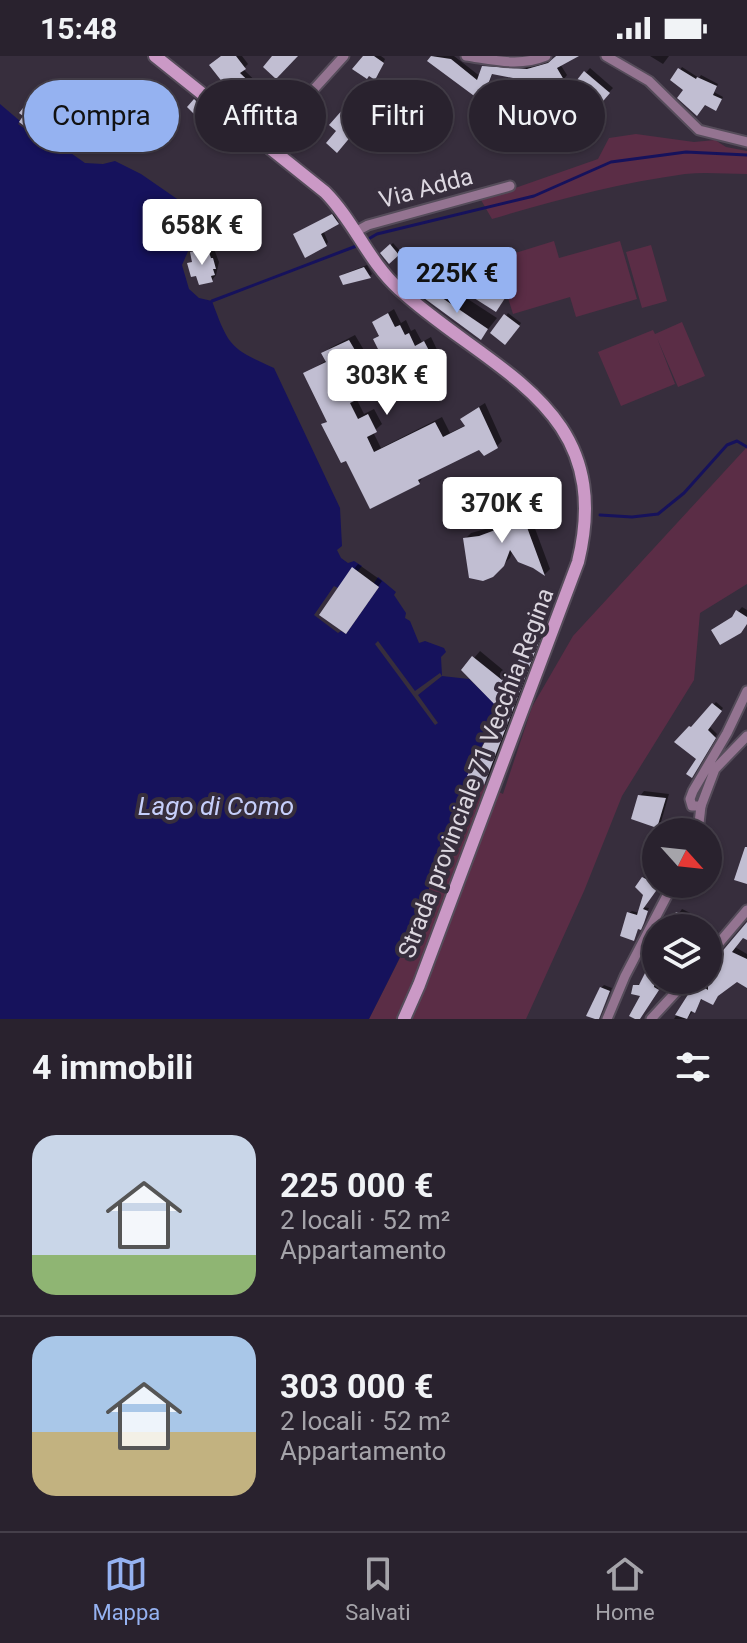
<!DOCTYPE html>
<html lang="it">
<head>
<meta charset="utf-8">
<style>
	:root { --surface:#29222e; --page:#352f3a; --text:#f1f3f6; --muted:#a5a4aa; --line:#453f4a; --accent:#95b2f1 }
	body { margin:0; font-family:Roboto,sans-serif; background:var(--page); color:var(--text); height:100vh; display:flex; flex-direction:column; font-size:30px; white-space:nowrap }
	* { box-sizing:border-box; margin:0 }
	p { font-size:26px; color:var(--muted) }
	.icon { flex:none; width:44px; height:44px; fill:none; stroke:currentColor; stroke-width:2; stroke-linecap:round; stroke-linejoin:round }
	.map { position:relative; height:963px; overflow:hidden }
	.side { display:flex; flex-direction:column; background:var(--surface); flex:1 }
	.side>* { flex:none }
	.banner { position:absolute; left:24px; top:24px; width:700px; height:72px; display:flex; gap:16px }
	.needle { width:52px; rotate:117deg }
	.buttons { position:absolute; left:642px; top:762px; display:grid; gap:16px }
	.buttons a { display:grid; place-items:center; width:80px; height:80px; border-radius:50%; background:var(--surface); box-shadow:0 2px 6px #0004,0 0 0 2px var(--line); font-size:40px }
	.price { position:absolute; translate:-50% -68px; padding:0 18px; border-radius:8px; background:#fff; color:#222; font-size:26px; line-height:52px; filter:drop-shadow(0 2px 4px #0008) }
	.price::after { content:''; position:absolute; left:50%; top:48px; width:24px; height:18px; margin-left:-12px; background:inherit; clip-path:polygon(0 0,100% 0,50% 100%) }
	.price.selected { background:var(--accent); color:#111 }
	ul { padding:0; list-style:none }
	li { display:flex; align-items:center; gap:24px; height:200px; padding:0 32px }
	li+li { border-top:2px solid var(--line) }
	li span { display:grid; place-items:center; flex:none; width:224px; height:160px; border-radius:24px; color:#555 }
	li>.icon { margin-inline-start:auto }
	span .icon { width:96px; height:96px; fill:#fffc; stroke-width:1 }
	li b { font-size:34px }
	h2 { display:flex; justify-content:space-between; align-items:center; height:96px; padding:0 32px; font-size:34px }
	.tag { padding:0 28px; border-radius:36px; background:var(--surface); box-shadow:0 2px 6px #0004,0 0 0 2px var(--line); font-size:28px; line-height:72px }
	.tag.selected { background:var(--accent); color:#111 }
	.status { display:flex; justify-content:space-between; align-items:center; height:56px; padding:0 40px; background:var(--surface); direction:ltr }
	.status svg { height:22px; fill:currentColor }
	.menu { display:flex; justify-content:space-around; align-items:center; height:112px; border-top:2px solid var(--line); background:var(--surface); font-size:22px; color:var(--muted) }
	.menu a { display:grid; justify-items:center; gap:4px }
	.menu .selected { color:var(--accent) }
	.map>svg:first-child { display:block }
</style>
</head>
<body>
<div class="status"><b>15:48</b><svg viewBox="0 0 49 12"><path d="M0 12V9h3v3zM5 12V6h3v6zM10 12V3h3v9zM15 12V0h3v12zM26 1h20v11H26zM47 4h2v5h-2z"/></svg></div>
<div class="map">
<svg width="747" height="963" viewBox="0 0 747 963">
	<rect width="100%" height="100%" fill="#372e3d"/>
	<g fill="#5b2d46">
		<path d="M636 78 694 86 715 84 726 91 747 95V118C727 118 705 116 685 118 620 127 555 144 492 163L481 144 598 103 609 82Z"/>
		<path d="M554 185 559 202 620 185 637 243 576 261 570 241 513 258 496 203Z"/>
		<path d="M651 189 667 245 642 252 626 196Z"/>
		<path d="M682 266 705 320 678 331 657 282 675 328 621 350 598 296 653 274 655 278Z"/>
		<path d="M747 391V528L700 557 694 624 622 740 584 835 526 963H369L408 886 467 720 503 738 532 651 573 580Z"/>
	</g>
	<path fill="#16125c" d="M0 48 20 65 18 68 45 87 51 83 85 107 103 108 115 105 141 118 183 147 189 193 182 209 189 233 199 242 212 245C229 291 230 292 274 312L340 452 342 490 337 494 341 502 348 507 354 505 362 510 358 515 352 512 338 532 334 530 314 559 338 577 341 575 346 578 379 531 374 527 378 521 396 536 394 539 406 557 405 562 410 565 419 587 425 585 444 592 446 596 441 601 442 620 469 623 493 646 513 640C470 698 453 757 432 824 416 873 392 917 369 963H0Z"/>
	<path fill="#372e3d" d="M378 585 415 635 440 617 442 620 418 639 438 667 435 669 375 588Z"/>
	<g fill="#0007" fill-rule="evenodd">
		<path d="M223 0H242L248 8 243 13 264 33 248 50Z"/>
		<path d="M365 0H381L385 3 378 19Z"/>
		<path d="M434 0H454L481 21 488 8 521 11 554 4 555 0H575L560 8 567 19 520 80 519 70 430 4ZM493 16 516 21 507 41 489 27Z"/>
		<path d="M650 0H669L663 8Z"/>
		<path d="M682 11 699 22 701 19 718 28 714 36 723 41 718 50 705 47 673 24Z"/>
		<path d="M590 12 613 32 598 48 576 28Z"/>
		<path d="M37 38 68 62 59 75 32 43Z"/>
		<path d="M198 42 218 61 220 60 241 76 232 86 190 51Z"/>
		<path d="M349 49 356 56 359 53 377 68 384 60 390 66 368 91 352 77 338 75 331 69Z"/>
		<path d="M335 157 340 164 323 174 328 186 326 189 298 176Z"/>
		<path d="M393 187 400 195 389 206 383 197Z"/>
		<path d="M208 190 210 194 214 193 219 206 216 219 212 224 190 208 194 204 192 197 196 193Z"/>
		<path d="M455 199 510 234 500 249 451 204Z"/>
		<path d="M367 209 372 218 370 220 344 227 341 221 344 218Z"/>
		<path d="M417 216 428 223 421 233 410 226Z"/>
		<path d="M440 225 497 262 481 282 431 234Z"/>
		<path d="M394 253 401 267 406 264 411 275 415 273 422 286 431 281 439 298 424 309 426 314 420 320 389 311 376 318 381 327 356 342 364 358 374 353 382 368 373 376 381 392 442 361 450 377 466 369 468 358 485 347 502 385 496 391H480L424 419 419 427 347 402 324 369 328 364 305 318 327 304 324 298 330 292 355 279 368 301 381 295 375 283 380 278 374 266Z"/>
		<path d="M508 257 521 267 508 284 506 260Z"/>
		<path d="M520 432 550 513 545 518 513 494 510 502 492 519 465 483 471 477 507 467 501 445Z"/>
		<path d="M358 508 382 525 350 571 354 513Z"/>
		<path d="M742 551 747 554V564L735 559Z"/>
		<path d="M536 573 544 576 490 720 483 726 504 655 464 614 480 595 509 619 522 603 530 580Z"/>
		<path d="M716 646 723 652 709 670 717 678 694 717 698 703 677 686Z"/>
		<path d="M644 735 669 738 661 766 657 770 640 740Z"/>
		<path d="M656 815V828H659L643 851 649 852 633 882 629 857 632 855 640 857 646 838 644 822 646 819 650 822Z"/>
		<path d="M687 828H701L695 836 686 831Z"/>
		<path d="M682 853 707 865 706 869 718 875 708 886V872H669Z"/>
		<path d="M735 891 747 898V930L737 924 721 936 713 947 703 942 687 963H674L698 924H708V908Z"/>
		<path d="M651 912 656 914 655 928 659 931 640 961 643 938 635 930 642 927Z"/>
		<path d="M604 929 612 932 598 962 601 932Z"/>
	</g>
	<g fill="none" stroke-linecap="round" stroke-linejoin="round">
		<g stroke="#16125c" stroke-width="3">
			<path d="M365 185 377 178 534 140 611 106 686 96 747 99"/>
			<path d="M212 245 359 189"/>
			<path d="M600 459 632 461 658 458 684 437 727 389 737 385 747 391"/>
		</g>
	</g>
	<g fill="#c1bed2" fill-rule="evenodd">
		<path d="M221 0H236L246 13 240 17 262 38 248 53 227 32 209 9Z"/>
		<path d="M272 0H298L276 23 263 11Z"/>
		<path d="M363 0H374L384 7 375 24 369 20 367 23 352 13Z"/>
		<path d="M431 0 451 3 477 24 482 10 527 13 548 7 556 0H579L557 12 564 24 517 86 509 79 516 71 427 5ZM492 18 513 22 504 44 487 31Z"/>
		<path d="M678 12 696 23 697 21 717 30 713 39 722 43 716 55 705 49 697 60 677 42 683 34 670 24Z"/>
		<path d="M584 15 610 37 598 51 573 29Z"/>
		<path d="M31 42 65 67 54 82 51 80 46 86 19 66 23 60 19 57Z"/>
		<path d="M194 43 215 63 216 61 240 79 233 88 208 72 187 51Z"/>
		<path d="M344 52 351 58 354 55 372 71 378 63 388 71 368 93 352 79 337 97 326 87 336 75 329 69Z"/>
		<path d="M332 158 339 168 321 178 327 190 305 202 293 178Z"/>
		<path d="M390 188 399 199 389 208 380 197Z"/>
		<path d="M204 193 205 197 209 196 211 202H213L216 213H213L215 219 211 220 213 226 199 229 196 220 191 221 187 207 192 206 190 196Z"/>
		<path d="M449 202 507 239 496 256 438 219Z"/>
		<path d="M364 211 371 222 343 229 339 220Z"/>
		<path d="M429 233 488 273 481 284 424 242Z"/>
		<path d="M388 257 395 271 400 269 405 279 409 277 415 290 424 285 435 306 418 314 422 321 397 332 388 314 370 323 376 334 350 347 358 363 368 358 377 376 367 381 374 396 435 366 443 381 465 370 460 363 479 351 498 392 484 400 479 394 418 424 420 428 370 453 346 405 341 407 321 368 327 366 303 317 326 306 321 297 349 284 362 306 380 297 373 283 379 280 372 266Z"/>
		<path d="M504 258 520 270 505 289 490 277Z"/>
		<path d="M514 436 545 520 533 512 518 506 510 494 504 510 493 521 483 525 469 522 463 482 479 480 506 470 499 444Z"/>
		<path d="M352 511 379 531 346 578 319 559Z"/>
		<path d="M736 554 747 561V568L741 577 720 589 711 574 732 561Z"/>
		<path d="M528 579 540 583 484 729 467 720 501 655 461 614 472 600 502 624 520 602Z"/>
		<path d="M712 647 722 655 708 674 716 682 692 722 686 718 696 703 674 686 689 670 691 671Z"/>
		<path d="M638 739 666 742 657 772 631 763Z"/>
		<path d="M745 791H747V828L734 824Z"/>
		<path d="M656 809V828H661L643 853 648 855 644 867 641 874 638 873 634 885 620 880 627 856 637 859 643 839 635 831 642 821 646 823Z"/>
		<path d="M676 856 712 872H667Z"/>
		<path d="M747 866V884L743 882 732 896 747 903V932L737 926 718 940 713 949 701 943 695 957 691 955 687 963 675 959 696 926 708 934V907L714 905Z"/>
		<path d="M647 913 656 917 654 931 659 934 640 963H635L629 960 640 940 631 938 633 929H639Z"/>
		<path d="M600 931 610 935 599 963H595L586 960Z"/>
	</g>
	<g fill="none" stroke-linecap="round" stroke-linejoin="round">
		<g stroke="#554c5a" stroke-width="13">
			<g id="street">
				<path d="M466 0C494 4 519 11 546 0"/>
				<path d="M606 0 649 25 699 74 747 86"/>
				<path d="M265 87 344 0"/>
				<path d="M355 176 368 169 510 130"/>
				<path d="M747 635 727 677 693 735 690 743 692 750H701L715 713 747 680"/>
				<path d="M698 776 701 750"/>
				<path d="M708 900 747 854"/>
				<path d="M607 963 625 920 673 828"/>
				<path d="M651 963 687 924"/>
			</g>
		</g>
		<g stroke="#554c5a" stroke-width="16">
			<path id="secondary" d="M155 0 325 136C354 165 368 205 399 233 491 317 616 350 578 506L419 929 404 963"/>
		</g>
		<use href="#street" stroke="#947491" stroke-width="9"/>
		<use href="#secondary" stroke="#cb99c6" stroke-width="12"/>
	</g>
	<g text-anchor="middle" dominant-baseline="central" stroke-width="8" stroke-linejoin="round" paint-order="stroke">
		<g font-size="24" fill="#dcd7e0" stroke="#372e3d">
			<text transform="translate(426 132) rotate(-15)">Via Adda</text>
			<text transform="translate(476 717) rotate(-69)">Strada provinciale 71 Vecchia Regina</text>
		</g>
		<g font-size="26" font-style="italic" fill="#c6cffb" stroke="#372e3d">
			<text x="216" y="750">Lago di Como</text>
		</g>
	</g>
</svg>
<div class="buttons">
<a><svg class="needle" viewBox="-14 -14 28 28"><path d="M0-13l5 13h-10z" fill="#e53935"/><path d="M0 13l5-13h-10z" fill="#a5a4aa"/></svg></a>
<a><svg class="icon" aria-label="layers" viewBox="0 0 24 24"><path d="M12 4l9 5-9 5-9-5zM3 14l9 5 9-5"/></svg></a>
</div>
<b class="price" style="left:202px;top:211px">658K €</b>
<b class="price selected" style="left:457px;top:259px">225K €</b>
<b class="price" style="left:387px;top:361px">303K €</b>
<b class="price" style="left:502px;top:489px">370K €</b>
<div class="banner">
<a class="tag selected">Compra</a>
<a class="tag">Affitta</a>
<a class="tag">Filtri</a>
<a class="tag">Nuovo</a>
</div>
</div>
<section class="side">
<h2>4 immobili<svg class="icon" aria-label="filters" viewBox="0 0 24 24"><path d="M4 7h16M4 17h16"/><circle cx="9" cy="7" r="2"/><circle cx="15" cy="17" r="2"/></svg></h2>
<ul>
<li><span style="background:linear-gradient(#c9d6e8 75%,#8fb573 0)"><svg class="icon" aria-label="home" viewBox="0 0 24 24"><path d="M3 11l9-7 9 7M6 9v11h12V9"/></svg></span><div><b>225 000 €</b><p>2 locali · 52 m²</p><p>Appartamento</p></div></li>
<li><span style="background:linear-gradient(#a9c7e8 60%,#c2b280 0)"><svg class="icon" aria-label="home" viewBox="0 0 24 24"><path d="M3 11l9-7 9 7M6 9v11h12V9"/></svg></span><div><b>303 000 €</b><p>2 locali · 52 m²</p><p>Appartamento</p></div></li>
</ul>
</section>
<nav class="menu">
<a class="selected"><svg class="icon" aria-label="map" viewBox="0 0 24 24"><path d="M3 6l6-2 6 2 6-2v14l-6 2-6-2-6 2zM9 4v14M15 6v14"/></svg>Mappa</a>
<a><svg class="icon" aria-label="saved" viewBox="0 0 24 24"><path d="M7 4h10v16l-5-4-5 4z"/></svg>Salvati</a>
<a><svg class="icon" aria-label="home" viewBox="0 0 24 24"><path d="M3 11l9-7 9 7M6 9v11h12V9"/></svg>Home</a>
</nav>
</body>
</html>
